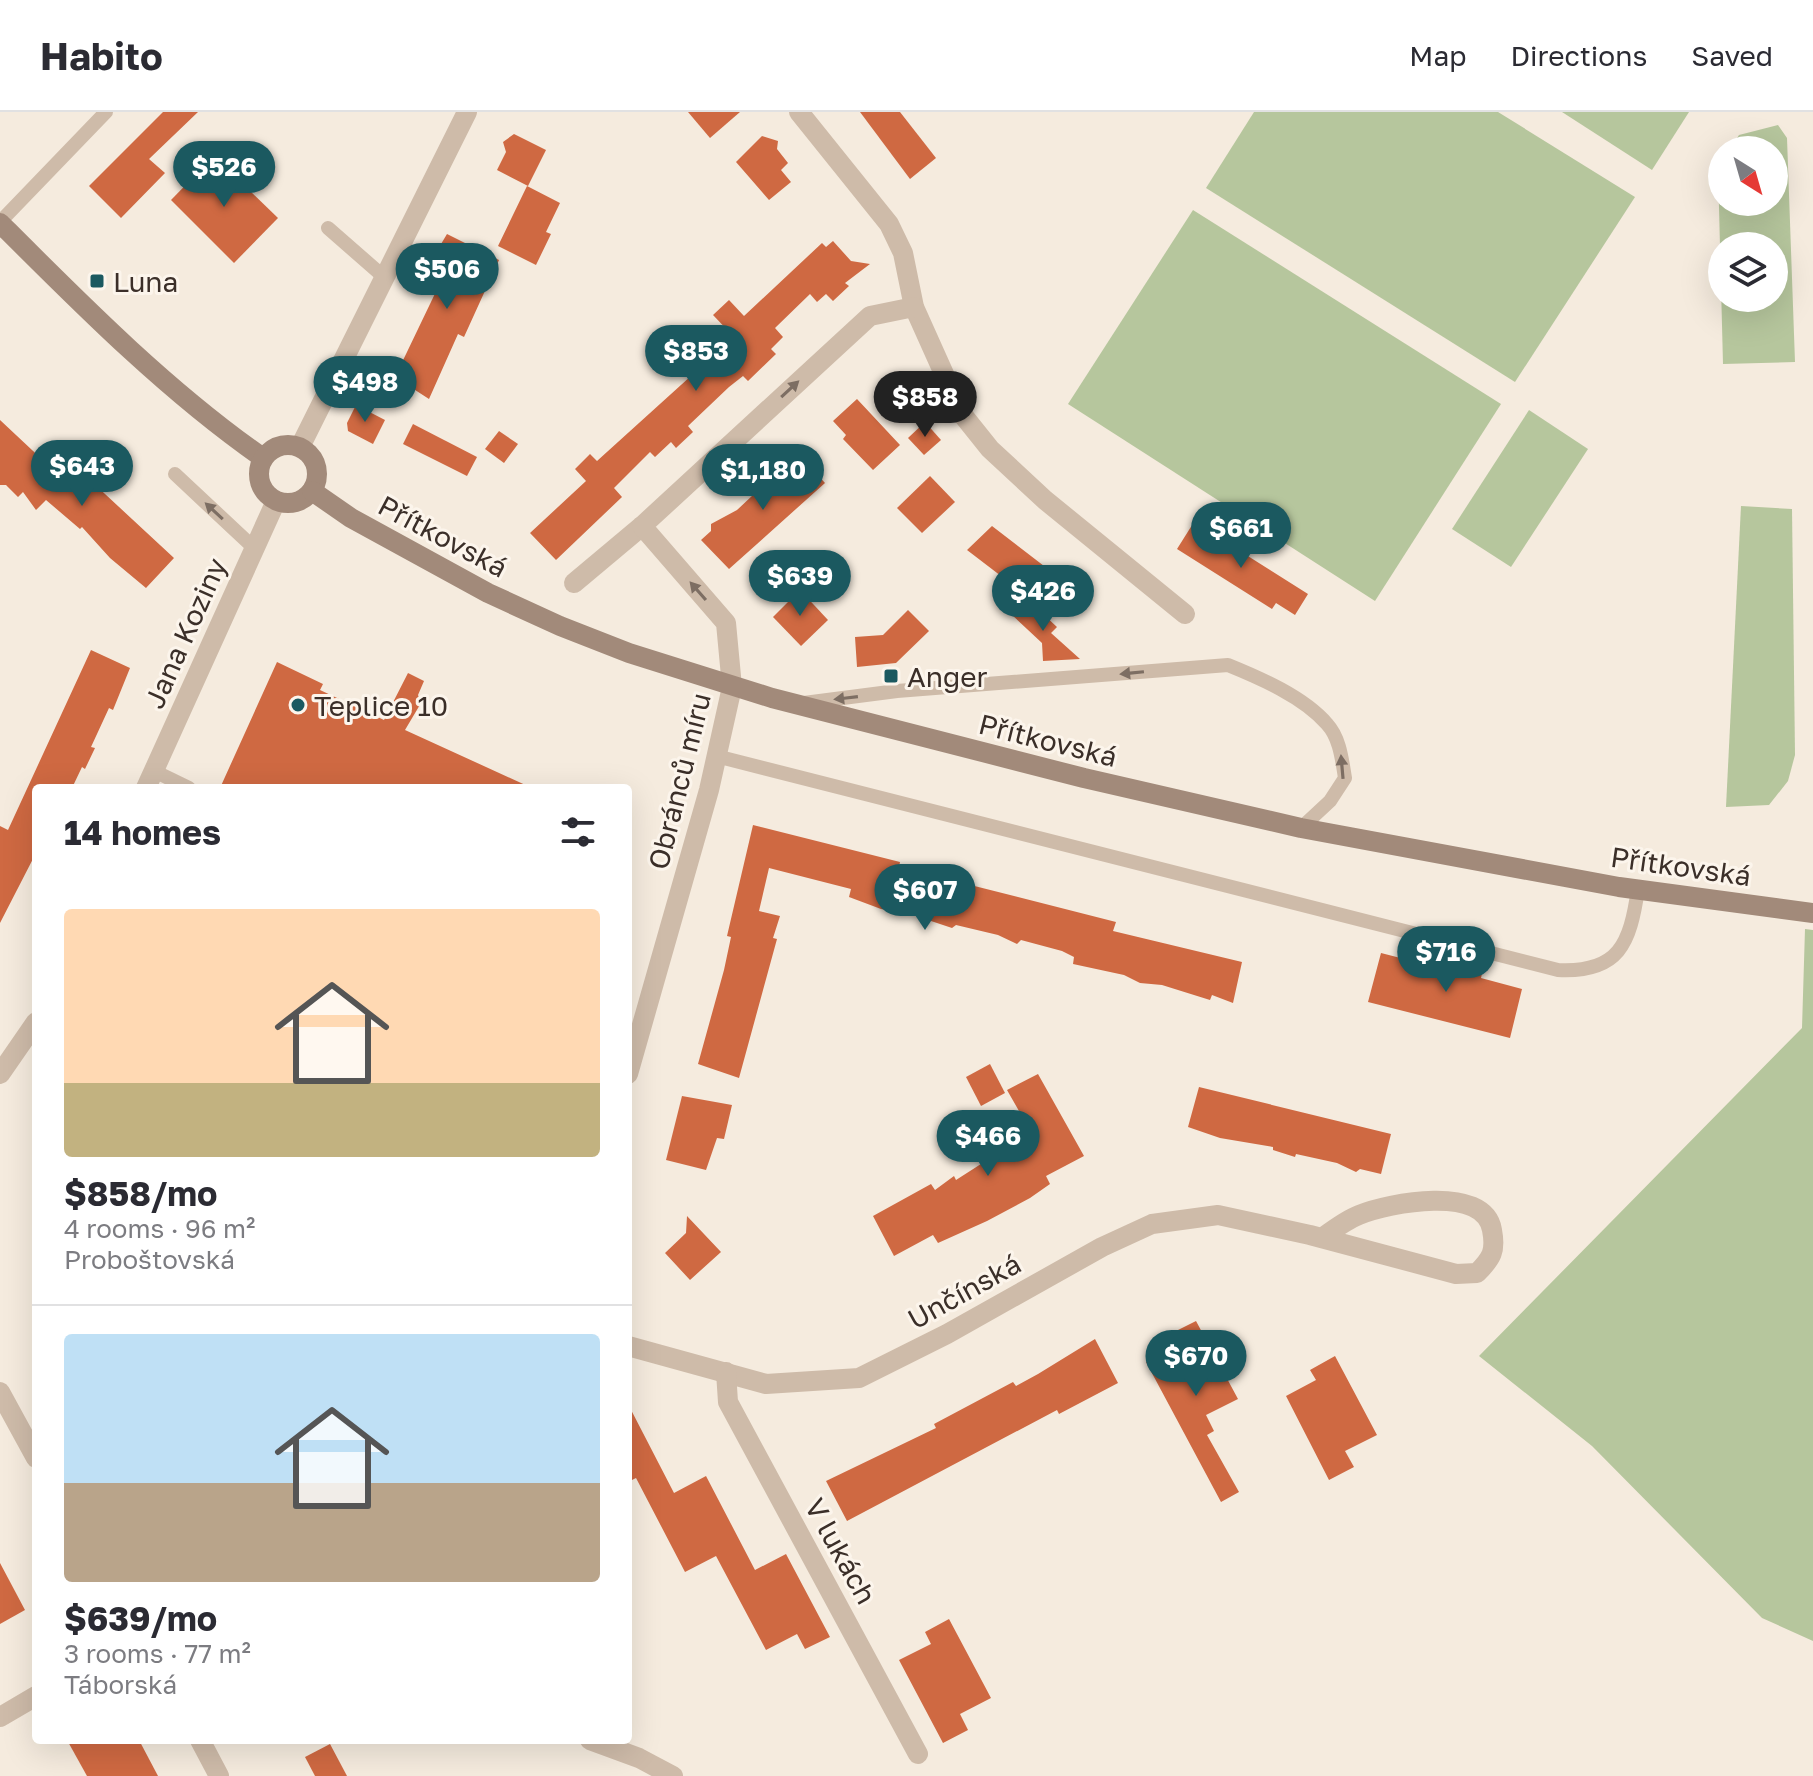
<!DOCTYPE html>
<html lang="en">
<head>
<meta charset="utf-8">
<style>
	:root { --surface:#fff; --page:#f2f2f3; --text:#2b2b33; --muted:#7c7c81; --line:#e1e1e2; --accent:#1b5960 }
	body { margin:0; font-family:"Golos Text",sans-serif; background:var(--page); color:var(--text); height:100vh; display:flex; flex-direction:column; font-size:30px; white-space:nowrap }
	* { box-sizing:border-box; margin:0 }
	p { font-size:26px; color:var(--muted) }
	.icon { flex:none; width:44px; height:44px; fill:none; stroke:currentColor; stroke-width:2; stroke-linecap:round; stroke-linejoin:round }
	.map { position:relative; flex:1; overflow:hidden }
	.side { position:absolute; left:32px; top:672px; width:600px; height:960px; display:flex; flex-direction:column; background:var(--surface); border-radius:8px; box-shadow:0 8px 32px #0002 }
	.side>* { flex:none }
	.needle { width:52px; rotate:143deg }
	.tools { position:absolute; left:1708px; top:24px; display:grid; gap:16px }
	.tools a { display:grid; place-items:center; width:80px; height:80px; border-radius:50%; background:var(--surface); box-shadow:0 8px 32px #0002; font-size:40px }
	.price { position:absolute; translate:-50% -68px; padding:0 18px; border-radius:28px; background:var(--accent); color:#fff; font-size:26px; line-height:52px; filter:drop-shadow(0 2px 4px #0008) }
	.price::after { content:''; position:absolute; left:50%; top:48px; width:24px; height:18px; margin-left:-12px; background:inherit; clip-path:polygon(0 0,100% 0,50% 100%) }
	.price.on { background:#222; color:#fff }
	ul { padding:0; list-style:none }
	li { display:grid; align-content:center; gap:16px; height:424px; padding:0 32px }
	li+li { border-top:2px solid var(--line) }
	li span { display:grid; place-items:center; height:248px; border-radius:8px; color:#555 }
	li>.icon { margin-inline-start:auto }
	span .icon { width:144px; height:144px; fill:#fffc; stroke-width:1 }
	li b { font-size:34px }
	h2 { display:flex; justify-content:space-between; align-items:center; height:96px; padding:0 32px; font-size:34px }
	header { display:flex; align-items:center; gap:48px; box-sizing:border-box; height:112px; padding:0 40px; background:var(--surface); border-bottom:2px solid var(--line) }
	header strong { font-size:38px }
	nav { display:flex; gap:44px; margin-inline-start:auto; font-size:28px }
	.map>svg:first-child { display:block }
</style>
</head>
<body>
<header>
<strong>Habito</strong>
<nav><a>Map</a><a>Directions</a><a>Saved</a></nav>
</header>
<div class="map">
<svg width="1813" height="1664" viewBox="0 0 1813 1664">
	<rect width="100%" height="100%" fill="#f5ebde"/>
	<g fill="#b6c69d" fill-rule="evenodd">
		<path d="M1254 0H1498L1635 85 1515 270 1206 76Z"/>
		<path d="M1562 0H1689L1652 58Z"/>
		<path d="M1778 13 1787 26 1795 250 1723 252 1718 56 1722 49V90H1774V38H1729L1739 23ZM1722 134H1774V186H1722Z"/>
		<path d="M1193 98 1501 292 1375 489 1068 292Z"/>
		<path d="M1529 298 1588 337 1511 455 1452 417Z"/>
		<path d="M1741 394 1792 397 1795 643 1788 669 1769 693 1726 695Z"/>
		<path d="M1805 817 1813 818V1529L1762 1506 1592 1334 1479 1244 1802 916Z"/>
	</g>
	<g fill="#cf6942">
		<path d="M163 0H198L149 47 165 61 121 106 89 74Z"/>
		<path d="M688 0H740L710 26Z"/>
		<path d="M860 0H900L936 46 910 67Z"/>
		<path d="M514 22 546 38 528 74 497 58 506 40 503 30Z"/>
		<path d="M762 24 778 29 777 37 788 51 781 58 791 70 769 88 736 50Z"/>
		<path d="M214 44 278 106 234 151 171 88Z"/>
		<path d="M527 74 560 91 546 120 551 122 536 153 498 134Z"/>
		<path d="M447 122 499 148 464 225 458 222 429 287 395 265 442 167 425 159Z"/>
		<path d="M833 129 851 149 870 152 845 171 849 174 833 189 826 182 817 190 810 182 775 216 783 225 771 237 776 242 748 269 743 264 729 275 688 314 693 320 676 336 671 330 655 345 650 340 614 376 622 385 556 448 530 421 586 369 575 357 590 342 597 349 734 225 713 203 729 188 744 204 822 131 826 135Z"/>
		<path d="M857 287 900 333 873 358 843 327 846 323 833 309Z"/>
		<path d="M356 293 385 308 373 332 348 319 347 311Z"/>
		<path d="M0 308 64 368 77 356 174 446 146 476 110 446 82 415 80 417 46 388 36 398 23 380 18 385 6 373H0Z"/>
		<path d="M925 310 941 328 924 343 908 326Z"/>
		<path d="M413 312 477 345 467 364 403 332Z"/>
		<path d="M499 319 518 332 504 351 485 337Z"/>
		<path d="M798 341 825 371 729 457 701 428 711 419V412L737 398Z"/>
		<path d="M930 364 955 390 922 421 897 396Z"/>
		<path d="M1194 410 1308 482 1295 503 1276 491 1272 497 1177 437Z"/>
		<path d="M992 414 1044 454 1033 469 1035 490 967 438Z"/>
		<path d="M800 478 828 508 801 534 773 505Z"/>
		<path d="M1027 487 1057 515 1051 521 1080 547 1043 549 1042 531 1012 503Z"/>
		<path d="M908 498 929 519 896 551 857 555 855 525 883 523Z"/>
		<path d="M91 538 130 556 113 598 109 596 91 635 95 636 85 657 82 655 72 676H36V741L0 811V714L8 718Z"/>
		<path d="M277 550 323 572 320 578 384 608 408 561 424 569 418 583 421 591 405 618 532 676H220Z"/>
		<path d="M753 713 900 750 899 755 923 761 1116 810 1113 819 1242 850 1233 891 1212 883 1210 888 1162 873 1140 871 1124 863 1073 852 1074 845 1062 839 1021 828 1017 832 998 823 956 813 952 816 892 796V799L881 797 849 785 851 777 769 756 759 799 780 804 773 826 777 827 739 966 698 952 724 858 731 825 727 824Z"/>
		<path d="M1381 841 1455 860 1458 847 1484 853 1481 866 1522 877 1510 926 1368 890Z"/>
		<path d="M990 952 1005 981 981 994 966 965Z"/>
		<path d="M1038 962 1084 1044 1046 1064 1050 1072 1030 1086 987 1109 938 1131 933 1123 894 1144 873 1104 931 1072 935 1078 954 1064 956 1068 1031 1020 1007 978Z"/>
		<path d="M1199 975 1391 1022 1381 1062 1360 1057 1356 1060 1337 1051 1296 1042 1295 1045 1273 1038V1035L1220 1026 1188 1015Z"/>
		<path d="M682 984 732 993 724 1027 717 1026 706 1058 666 1048Z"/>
		<path d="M687 1104 721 1140 690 1168 665 1141 686 1121Z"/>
		<path d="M1196 1209 1238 1287 1206 1303 1214 1319 1207 1323 1239 1380 1221 1390 1146 1250 1178 1233 1172 1221Z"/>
		<path d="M1095 1227 1118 1271 1059 1302 1057 1298 847 1409 826 1369 936 1316 934 1312 1013 1270 1016 1274 1038 1262Z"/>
		<path d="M1335 1244 1377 1323 1345 1339 1354 1355 1329 1368 1286 1284 1316 1268 1310 1258Z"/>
		<path d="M628 1292 674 1381 706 1364 755 1458 786 1442 830 1525 805 1537 797 1522 766 1538 716 1444 685 1460 636 1366 628 1370Z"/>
		<path d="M0 1451 25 1498 0 1512Z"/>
		<path d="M949 1507 991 1586 960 1602 968 1618 943 1631 899 1548 931 1532 925 1520Z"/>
		<path d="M67 1628H139L158 1664H87Z"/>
		<path d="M330 1632 347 1664H315L305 1645Z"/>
	</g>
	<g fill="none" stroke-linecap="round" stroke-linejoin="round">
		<g stroke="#cebba9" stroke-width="14">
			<path d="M0 110 106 0"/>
			<path d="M328 116 384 165"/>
			<path d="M175 362 254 436"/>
			<path d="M804 591 897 579 1228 553C1260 566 1304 585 1327 612 1340 626 1342 648 1345 666L1330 689 1301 716"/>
			<path d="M716 644 1558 858C1619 861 1630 832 1638 777"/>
			<path d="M154 659 189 676"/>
		</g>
		<g stroke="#cebba9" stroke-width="20">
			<path d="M799 0 889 112 903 141 914 195 962 302 990 337 1045 388 1185 502"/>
			<path d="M300 335 467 0"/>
			<path d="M574 471 642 414"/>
			<path d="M146 676 276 389"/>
			<path d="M0 962 36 910"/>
			<path d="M628 962 709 678 732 575 726 511 642 414 870 204 914 195"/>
			<path d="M628 1234 766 1272 859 1266 947 1222 1102 1135 1152 1112 1218 1103 1310 1123 1456 1162 1477 1161C1492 1146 1496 1139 1492 1118 1484 1072 1389 1091 1359 1103 1346 1108 1333 1118 1322 1126"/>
			<path d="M726 1260 728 1290 918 1642"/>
			<path d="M0 1280 36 1346"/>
			<path d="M0 1605 36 1584"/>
			<path d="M200 1628 219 1664"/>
			<path d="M590 1628 639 1646 673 1664"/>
		</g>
		<g stroke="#a28a7a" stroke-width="20">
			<path d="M0 111C82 193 167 279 263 346"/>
			<circle cx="288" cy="362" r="29"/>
			<path d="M312 379 351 406 488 481 560 514 629 541 772 586 1084 666 1301 716 1619 775 1813 801"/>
		</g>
	</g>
	<defs><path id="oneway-solid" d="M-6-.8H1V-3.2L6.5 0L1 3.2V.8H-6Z" transform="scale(2)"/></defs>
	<g fill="#7d6e63">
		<use href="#oneway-solid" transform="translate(790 277) rotate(-43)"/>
		<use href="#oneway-solid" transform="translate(214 399) rotate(-137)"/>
		<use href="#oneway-solid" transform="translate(698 479) rotate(-131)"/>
		<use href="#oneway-solid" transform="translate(1132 561) rotate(174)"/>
		<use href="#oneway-solid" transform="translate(846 586) rotate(173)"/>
		<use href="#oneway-solid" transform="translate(1342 655) rotate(-95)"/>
	</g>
	<g fill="#1b5960" stroke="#fcf5ec" stroke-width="3">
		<rect x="89" y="161" width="16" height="16" rx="4"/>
		<rect x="883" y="556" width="16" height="16" rx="4"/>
		<circle cx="298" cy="593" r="8"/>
	</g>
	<g text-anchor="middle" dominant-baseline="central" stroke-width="6" stroke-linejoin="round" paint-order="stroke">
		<g font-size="28" fill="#3b2f29" stroke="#fcf5ec" text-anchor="start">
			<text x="113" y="169">Luna</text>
			<text x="907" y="564">Anger</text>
			<text x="314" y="593">Teplice 10</text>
		</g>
		<g font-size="28" fill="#3b2f29" stroke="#fcf5ec">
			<text transform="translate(443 424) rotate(28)">Přítkovská</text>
			<text transform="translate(185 521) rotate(-66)">Jana Koziny</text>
			<text transform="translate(1048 628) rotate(14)">Přítkovská</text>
			<text transform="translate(679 669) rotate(-76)">Obránců míru</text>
			<text transform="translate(1681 754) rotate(8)">Přítkovská</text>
			<text transform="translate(964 1179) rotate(-29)">Unčínská</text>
			<text transform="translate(841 1439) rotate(61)">V lukách</text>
		</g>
	</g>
</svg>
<div class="tools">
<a><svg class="needle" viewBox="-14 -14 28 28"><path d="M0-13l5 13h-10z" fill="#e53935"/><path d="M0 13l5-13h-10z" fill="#7c7c81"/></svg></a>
<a><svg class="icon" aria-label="layers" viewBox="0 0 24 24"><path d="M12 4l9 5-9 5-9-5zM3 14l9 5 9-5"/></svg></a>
</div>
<b class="price" style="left:224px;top:97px">$526</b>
<b class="price" style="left:447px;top:199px">$506</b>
<b class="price" style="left:696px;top:281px">$853</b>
<b class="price" style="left:365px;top:312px">$498</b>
<b class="price on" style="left:925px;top:327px">$858</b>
<b class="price" style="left:82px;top:396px">$643</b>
<b class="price" style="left:763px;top:400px">$1,180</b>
<b class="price" style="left:1241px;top:458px">$661</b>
<b class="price" style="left:800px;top:506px">$639</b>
<b class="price" style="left:1043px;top:521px">$426</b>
<b class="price" style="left:925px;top:820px">$607</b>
<b class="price" style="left:1446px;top:882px">$716</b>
<b class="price" style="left:988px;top:1066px">$466</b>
<b class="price" style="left:1196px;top:1286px">$670</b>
<section class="side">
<h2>14 homes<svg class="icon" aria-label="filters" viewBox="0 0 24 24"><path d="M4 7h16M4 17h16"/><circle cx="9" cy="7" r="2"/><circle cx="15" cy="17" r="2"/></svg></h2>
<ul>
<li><span style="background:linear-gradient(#ffd9b3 70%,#c2b280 0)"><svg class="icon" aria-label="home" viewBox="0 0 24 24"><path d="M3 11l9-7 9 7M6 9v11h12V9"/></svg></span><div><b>$858/mo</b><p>4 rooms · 96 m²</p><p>Proboštovská</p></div></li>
<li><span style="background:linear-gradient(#bfe0f5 60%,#b9a48a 0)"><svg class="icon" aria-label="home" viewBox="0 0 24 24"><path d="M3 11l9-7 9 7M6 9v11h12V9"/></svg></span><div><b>$639/mo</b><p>3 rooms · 77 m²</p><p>Táborská</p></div></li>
</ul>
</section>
</div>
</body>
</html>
